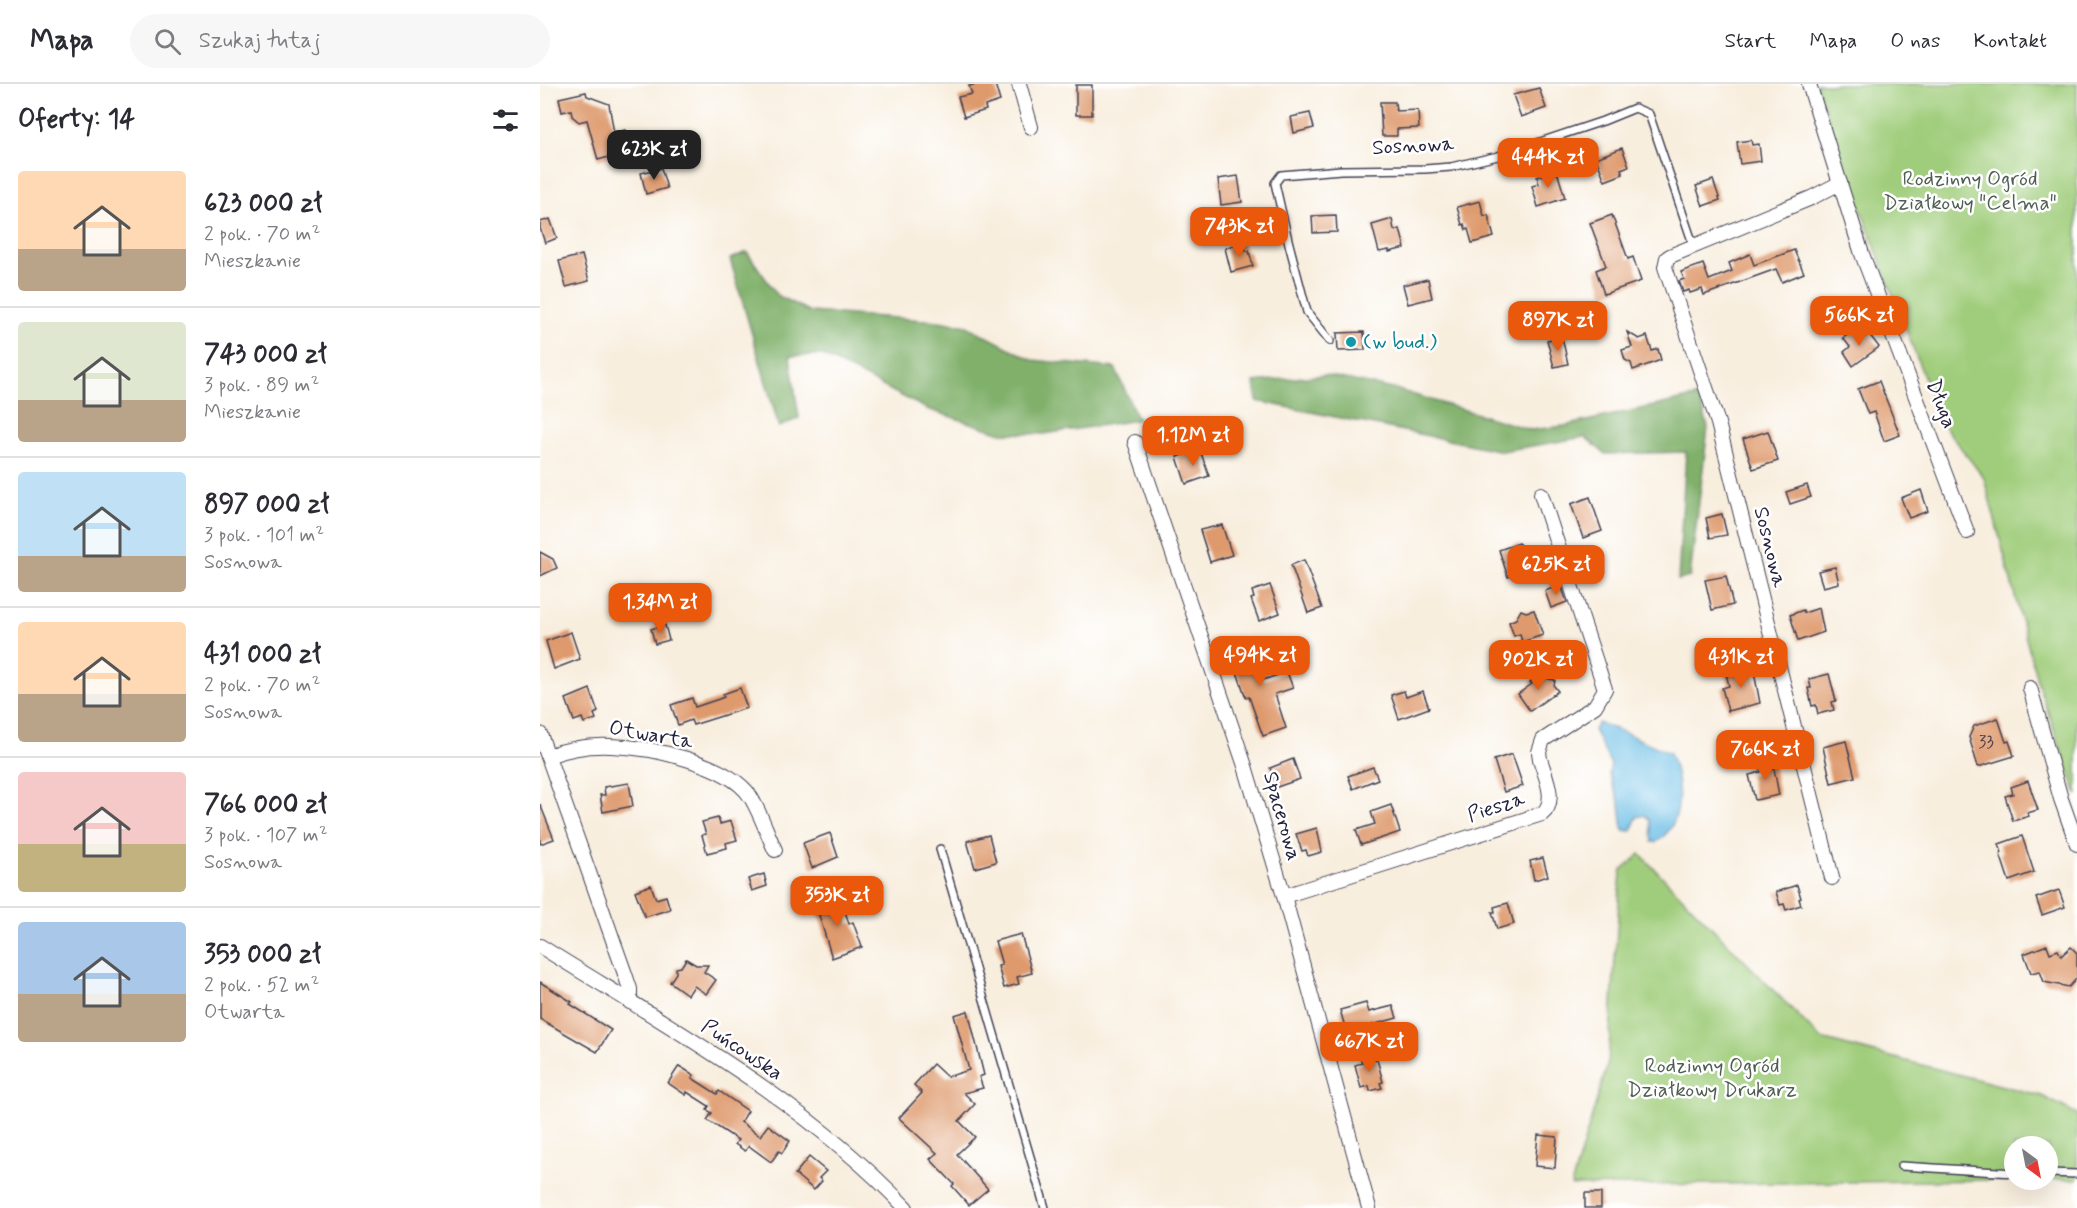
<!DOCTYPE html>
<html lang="pl">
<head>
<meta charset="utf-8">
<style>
	:root { --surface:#fff; --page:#f7f7f7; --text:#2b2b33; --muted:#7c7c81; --line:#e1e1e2; --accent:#ea580c }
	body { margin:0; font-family:Mynerve,sans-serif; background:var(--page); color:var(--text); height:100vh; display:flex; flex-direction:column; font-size:22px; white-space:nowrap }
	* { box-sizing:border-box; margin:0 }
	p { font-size:20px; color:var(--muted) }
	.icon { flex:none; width:33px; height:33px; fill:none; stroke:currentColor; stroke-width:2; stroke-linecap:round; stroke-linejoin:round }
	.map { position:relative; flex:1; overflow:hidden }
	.sheet { display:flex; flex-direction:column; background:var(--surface); width:540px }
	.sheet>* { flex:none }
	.needle { width:39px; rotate:148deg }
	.controls { position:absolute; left:1464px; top:1052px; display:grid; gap:12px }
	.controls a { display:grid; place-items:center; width:54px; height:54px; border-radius:50%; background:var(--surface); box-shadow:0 6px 24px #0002; font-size:30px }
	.price { position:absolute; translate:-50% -51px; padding:0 14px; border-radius:12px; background:var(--accent); color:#fff; font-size:20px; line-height:39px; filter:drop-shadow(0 2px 3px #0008) }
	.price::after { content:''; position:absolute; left:50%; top:36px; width:18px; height:14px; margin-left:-9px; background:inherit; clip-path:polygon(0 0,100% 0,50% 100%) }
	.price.selected { background:#222; color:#fff }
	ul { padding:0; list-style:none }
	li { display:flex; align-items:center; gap:18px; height:150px; padding:0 18px }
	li+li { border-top:2px solid var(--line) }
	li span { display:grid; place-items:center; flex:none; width:168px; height:120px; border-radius:6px; color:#555 }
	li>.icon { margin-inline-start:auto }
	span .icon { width:72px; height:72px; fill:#fffc; stroke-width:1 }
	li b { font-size:26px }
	h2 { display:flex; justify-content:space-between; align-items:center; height:72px; padding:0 18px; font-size:26px }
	header { display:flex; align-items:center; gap:36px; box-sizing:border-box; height:84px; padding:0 30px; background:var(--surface); border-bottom:2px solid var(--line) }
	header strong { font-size:28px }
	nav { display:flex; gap:33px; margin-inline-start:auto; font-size:21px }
	.search { width:420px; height:54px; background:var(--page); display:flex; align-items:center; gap:15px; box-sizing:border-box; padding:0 21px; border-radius:33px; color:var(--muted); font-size:22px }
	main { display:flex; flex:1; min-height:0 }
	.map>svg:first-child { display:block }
</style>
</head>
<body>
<header>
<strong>Mapa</strong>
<div class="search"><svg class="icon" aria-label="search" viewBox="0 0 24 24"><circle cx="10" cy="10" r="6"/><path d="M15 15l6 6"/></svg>Szukaj tutaj</div>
<nav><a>Start</a><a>Mapa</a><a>O nas</a><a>Kontakt</a></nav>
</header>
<main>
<section class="sheet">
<h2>Oferty: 14<svg class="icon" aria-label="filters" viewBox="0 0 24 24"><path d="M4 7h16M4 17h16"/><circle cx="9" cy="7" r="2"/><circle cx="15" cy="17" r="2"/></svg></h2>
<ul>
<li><span style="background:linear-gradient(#ffd9b3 65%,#b9a48a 0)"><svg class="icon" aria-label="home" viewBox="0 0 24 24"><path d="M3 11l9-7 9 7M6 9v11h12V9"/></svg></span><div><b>623 000 zł</b><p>2 pok. · 70 m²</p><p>Mieszkanie</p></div></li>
<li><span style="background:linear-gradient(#dfe7d0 65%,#b9a48a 0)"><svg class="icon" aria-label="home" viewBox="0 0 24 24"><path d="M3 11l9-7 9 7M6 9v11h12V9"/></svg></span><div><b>743 000 zł</b><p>3 pok. · 89 m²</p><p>Mieszkanie</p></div></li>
<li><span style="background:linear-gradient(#bfe0f5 70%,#b9a48a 0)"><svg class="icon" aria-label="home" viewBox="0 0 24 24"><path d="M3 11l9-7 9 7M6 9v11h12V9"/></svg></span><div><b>897 000 zł</b><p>3 pok. · 101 m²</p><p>Sosnowa</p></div></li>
<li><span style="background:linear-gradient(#ffd9b3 60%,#b9a48a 0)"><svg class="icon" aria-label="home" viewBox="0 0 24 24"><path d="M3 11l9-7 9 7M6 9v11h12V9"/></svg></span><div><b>431 000 zł</b><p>2 pok. · 70 m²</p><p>Sosnowa</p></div></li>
<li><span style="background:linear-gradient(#f6c9c9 60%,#c2b280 0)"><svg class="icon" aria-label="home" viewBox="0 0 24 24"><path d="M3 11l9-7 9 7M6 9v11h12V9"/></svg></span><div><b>766 000 zł</b><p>3 pok. · 107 m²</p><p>Sosnowa</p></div></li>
<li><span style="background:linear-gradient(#a9c7e8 60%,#b9a48a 0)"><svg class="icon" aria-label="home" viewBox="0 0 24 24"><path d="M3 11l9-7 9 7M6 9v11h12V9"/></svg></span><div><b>353 000 zł</b><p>2 pok. · 52 m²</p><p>Otwarta</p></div></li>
</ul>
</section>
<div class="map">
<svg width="1537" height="1124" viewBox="0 0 1537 1124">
	<rect width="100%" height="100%" fill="#fff"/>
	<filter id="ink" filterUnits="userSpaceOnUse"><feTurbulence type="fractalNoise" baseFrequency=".0167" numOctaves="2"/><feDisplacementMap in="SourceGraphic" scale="12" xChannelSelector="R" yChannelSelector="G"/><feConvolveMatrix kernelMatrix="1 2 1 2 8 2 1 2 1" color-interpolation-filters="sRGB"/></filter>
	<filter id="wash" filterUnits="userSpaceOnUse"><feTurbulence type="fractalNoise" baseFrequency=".008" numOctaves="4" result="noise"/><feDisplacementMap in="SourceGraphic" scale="24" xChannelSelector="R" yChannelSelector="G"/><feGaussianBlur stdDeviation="1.35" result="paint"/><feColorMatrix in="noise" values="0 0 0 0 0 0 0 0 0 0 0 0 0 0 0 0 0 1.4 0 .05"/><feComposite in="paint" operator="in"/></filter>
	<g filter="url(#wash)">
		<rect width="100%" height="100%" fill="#f8eede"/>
		<g fill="#a0cd7b" stroke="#61785b" stroke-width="1.5" fill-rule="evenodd">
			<path d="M1276 0H1537V711L1498 600 1444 394 1401 338 1312 102Z"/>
			<path d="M1100 770 1281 955 1502 1012 1537 1030V1095L1031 1102 1068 979 1081 787ZM1474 1062H1508V1095H1474Z"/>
		</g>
		<g fill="#80b06b" stroke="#516953" stroke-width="1.5">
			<path d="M207 168 237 211 270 228 399 237 427 242 492 276 575 284 598 336 504 350 461 349 387 325 282 271 250 272 259 334 239 343 190 175Z"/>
			<path d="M785 291 858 306 991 346 1024 342 1159 312 1168 343 1150 493 1138 496 1146 368 1065 370 1045 353 962 367 717 317 714 298Z"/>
		</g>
		<path fill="#69bde5" stroke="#467090" stroke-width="1.5" d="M1058 639 1083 648 1130 669C1141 697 1146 740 1116 758H1112L1110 737 1105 731 1097 733 1091 747 1083 746 1080 720 1069 690 1071 681 1054 646Z"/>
		<g id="blocks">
			<g fill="#de9a6d">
				<path d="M437 0H455L460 17 445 22 446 26 424 33 418 13 432 10 429 2Z"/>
				<rect x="536" y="1" width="16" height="30"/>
				<path d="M999 4 1006 24 981 33 973 11Z"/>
				<path d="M46 8 47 12 69 20 74 49 85 46 90 67 58 76 47 36 39 38 32 32 31 26 22 28 19 14Z"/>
				<path d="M840 18H855L856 27 878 26 879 44 857 45V52H842Z"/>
				<path d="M770 29 774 44 754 49 751 33Z"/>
				<path d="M1211 56 1212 61 1219 60 1221 77 1200 80 1197 58Z"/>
				<path d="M1082 64 1089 82 1081 85 1083 90 1065 97 1056 74Z"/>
				<path d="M121 84 127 104 106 110 101 89Z"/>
				<path d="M1017 87 1025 114 998 123 992 102 999 100 997 93Z"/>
				<path d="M698 92 702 118 681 121 678 95Z"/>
				<path d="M1173 96 1180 116 1163 122 1156 102Z"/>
				<path d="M940 117 944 132 948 131 954 153 932 159 928 145 926 146 924 140 922 141 917 123Z"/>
				<path d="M796 131 797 148 773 149 772 132Z"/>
				<path d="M1072 131 1088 175 1093 173 1101 197 1064 210 1056 186 1066 182 1050 139Z"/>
				<path d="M10 135 17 154 5 159 0 144V138Z"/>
				<path d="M852 135 854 146 860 145 865 164 849 168V166L839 168 832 141Z"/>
				<path d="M703 159 706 167H709L713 182 691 188 685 164Z"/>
				<path d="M1254 166 1264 189 1242 198 1236 185 1164 211 1162 205 1150 209 1149 206 1143 208 1139 197 1144 195 1141 188 1163 180 1169 196 1192 187 1189 179 1210 170 1214 181Z"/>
				<path d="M42 171 49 197 26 203 19 177Z"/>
				<path d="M888 195 892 214 868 220 863 201Z"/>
				<path d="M1315 246 1322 255 1329 250 1339 263 1313 282 1304 268 1310 263 1303 254Z"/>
				<path d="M824 248 825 266 798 267 797 249Z"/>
				<path d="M1087 248 1099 255 1107 252 1112 267 1118 265 1121 276 1093 286 1091 279 1085 276 1082 266 1092 263Z"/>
				<path d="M1022 253 1028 280 1014 283 1007 256Z"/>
				<path d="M1339 297 1360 351 1344 357 1334 328 1328 330 1318 305Z"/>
				<path d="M1228 347 1238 377 1213 385 1203 355Z"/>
				<path d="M660 366 669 392 646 400 637 373Z"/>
				<path d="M1267 401 1271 413 1250 420 1246 408Z"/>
				<path d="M1381 406 1388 427 1369 434 1361 414Z"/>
				<path d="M1050 413 1062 447 1043 454 1031 420Z"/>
				<path d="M1182 430 1187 451 1170 454 1166 434Z"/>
				<path d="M682 441 692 471 670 478 660 446Z"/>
				<path d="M979 459 986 478 979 480 982 488 968 493 959 466Z"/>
				<path d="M0 468 13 475 17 484 0 492Z"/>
				<path d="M764 476 782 524 768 529 751 481Z"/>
				<path d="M1295 483 1299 499 1283 503 1278 487Z"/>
				<path d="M1186 492 1193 521 1172 526 1165 496Z"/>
				<path d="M730 501 740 529 719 537 711 515 714 514 712 507Z"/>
				<path d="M1021 501 1027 518 1011 524 1005 507Z"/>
				<path d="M1279 524 1284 548 1258 557 1250 531 1263 526 1264 529Z"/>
				<path d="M981 526 986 528 994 526 1003 551 982 558 980 550 974 552 969 538 976 535Z"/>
				<path d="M125 541 129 556 115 560 111 545Z"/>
				<path d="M31 548 40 575 14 585 6 557Z"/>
				<path d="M714 554 719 570 714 571 723 596 747 588 753 604 735 610 746 644 723 652 709 613 706 614 688 562Z"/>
				<path d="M1213 583 1220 619 1188 627 1182 604 1189 602 1186 589Z"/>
				<path d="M1004 588 1009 595 1015 596 1014 602 1018 607 990 627 978 610 992 600 990 598Z"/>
				<path d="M1289 590 1296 617 1292 618 1294 626 1278 630 1276 621 1272 622 1268 604H1271L1269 595Z"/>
				<path d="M200 604 207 624 153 641 151 636 138 641 131 621 152 614 155 623 179 615 184 613 183 610Z"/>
				<path d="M50 605 58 628 54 630 56 635 44 639 42 634 34 637 26 615Z"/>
				<path d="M864 607 866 613 883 607 889 624 859 635 851 611Z"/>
				<path d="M1458 634 1466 658 1469 657 1474 672 1438 683 1429 653 1434 642Z"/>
				<path d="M1306 657 1315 693 1291 699 1283 663Z"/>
				<path d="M972 670 983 702 964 708 954 676Z"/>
				<path d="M1232 674 1239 711 1215 716 1209 691 1221 688 1219 677Z"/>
				<path d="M753 675 760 695 737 703 730 684Z"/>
				<path d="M833 683 838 695 813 705 808 692Z"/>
				<path d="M1488 697 1498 726 1487 729 1489 732 1473 737 1465 712 1473 710 1471 703Z"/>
				<path d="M89 699 93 722 63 728 60 711H65L64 703Z"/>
				<path d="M0 720 14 755 0 760Z"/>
				<path d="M851 721 860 748 821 761 816 746 835 740 831 728Z"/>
				<path d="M178 734 180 740 191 737 197 756 186 759 187 764 167 769 162 751 166 750 162 738Z"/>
				<path d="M777 744 782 768 768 772 766 766 762 767 756 750Z"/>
				<path d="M290 749 298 773 272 784 263 759Z"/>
				<path d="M449 751 456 778 435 784 427 757Z"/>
				<path d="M1482 752 1494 788 1469 797 1460 770 1462 769 1459 760Z"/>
				<path d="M1003 774 1008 792 994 796 990 777Z"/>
				<path d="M224 790 227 802 212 807 208 795Z"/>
				<path d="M111 801 116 815 126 812 130 825 105 833 95 807Z"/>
				<path d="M1257 801 1261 814 1259 815 1261 821 1246 826 1244 820 1240 821 1236 808Z"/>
				<path d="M1519 806 1525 823 1502 831 1496 814Z"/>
				<path d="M300 811 309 840 313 838 322 863 292 874 275 818Z"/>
				<path d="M968 819 974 840 957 845 952 828H955L954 823Z"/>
				<path d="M481 850 492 889 477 893 479 900 464 904 458 882 462 881 455 857Z"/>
				<path d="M1507 861 1510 869 1518 866 1521 872 1531 863 1537 869V894L1529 903 1504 898 1500 887 1491 889 1484 870Z"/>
				<path d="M146 875 156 881H168L164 888 176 896 166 910 154 902 148 911 130 898 136 889V884L141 883Z"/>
				<path d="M0 898 32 918 30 920 71 946 57 968 0 935Z"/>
				<path d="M826 919 829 928 853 922 857 934 832 941 833 946 808 953 800 926Z"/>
				<path d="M428 927 444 991 439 993 443 1004 424 1009 435 1020 419 1037 435 1053 417 1070 448 1105 429 1121 412 1102 414 1100 390 1075 397 1069 359 1034 382 1009 374 1001 393 980 407 993 429 986 414 931Z"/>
				<path d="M831 969 833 976 837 975 843 998 840 999 842 1004 830 1007 829 1002 821 1004 815 981 822 979 820 972Z"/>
				<path d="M139 982 154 991 152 994 177 1010 179 1007 208 1027 201 1038 220 1052 228 1041 250 1057 242 1069 239 1067 231 1078 209 1062 205 1067 195 1060 198 1056 167 1036 172 1029 167 1026 169 1022 147 1008 146 1011 128 999Z"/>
				<path d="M998 1051 1017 1053 1015 1084 995 1082Z"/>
				<path d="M269 1073 286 1087 279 1094 282 1097 274 1106 255 1090Z"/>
				<rect x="1045" y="1109" width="16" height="15"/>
			</g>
		</g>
	</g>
	<g filter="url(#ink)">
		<use href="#blocks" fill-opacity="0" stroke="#424153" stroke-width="1.5"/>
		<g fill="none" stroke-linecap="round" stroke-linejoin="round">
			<g stroke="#424153" stroke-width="10">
				<g id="lane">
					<path d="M790 257 767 228 749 160 735 99 741 91 801 86 885 85 911 83 958 72 1063 37 1095 24 1109 30 1154 163"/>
					<path d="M400 765 505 1124"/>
					<path d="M1361 1082 1474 1089"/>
					<path d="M1508 1089 1537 1090"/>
				</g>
			</g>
			<g stroke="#424153" stroke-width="16">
				<g id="street">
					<path d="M479 0 491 43"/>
					<path d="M1269 0 1322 170 1427 448"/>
					<path d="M595 358 704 679 744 812 829 1124"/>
					<path d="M1490 604 1521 715 1537 760"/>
					<path d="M0 650 85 890 90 905V918"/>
					<path d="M8 672C27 665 51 661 71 662 109 663 188 679 210 712 220 728 227 749 235 766"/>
					<path d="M1292 794 1178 339 1125 183 1127 174 1130 172 1271 114 1300 99"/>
					<path d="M744 812 1002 730C1018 717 1005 692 1000 675L999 668 1003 656 1055 622 1065 605 1001 410"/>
					<path d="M0 862C126 941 263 1015 366 1124"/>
				</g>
			</g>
			<use href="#lane" stroke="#fff" stroke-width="7"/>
			<use href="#street" stroke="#fff" stroke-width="14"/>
		</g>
	</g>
	<circle fill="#0f9aa8" stroke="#fff" stroke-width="2" cx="811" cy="258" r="6"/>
	<g text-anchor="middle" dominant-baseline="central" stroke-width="5" stroke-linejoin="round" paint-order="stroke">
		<g font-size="18" fill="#514048">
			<text x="1446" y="658">33</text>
		</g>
		<g font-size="21" fill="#22223b" stroke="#fff">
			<text transform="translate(873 62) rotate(-3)">Sosnowa</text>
			<text transform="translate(1401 320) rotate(69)">Długa</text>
			<text transform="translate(1230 463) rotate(76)">Sosnowa</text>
			<text transform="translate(111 651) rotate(10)">Otwarta</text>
			<text transform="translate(956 723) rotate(-18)">Piesza</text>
			<text transform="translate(742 732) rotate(74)">Spacerowa</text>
			<text transform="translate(202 966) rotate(34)">Puńcowska</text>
		</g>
		<g font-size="21" fill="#4e5e51" stroke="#fff">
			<text x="1430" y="95">Rodzinny Ogród<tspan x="1430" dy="24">Działkowy "Celma"</tspan></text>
			<text x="1172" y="982">Rodzinny Ogród<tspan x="1172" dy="24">Działkowy Drukarz</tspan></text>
		</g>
		<g font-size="21" fill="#0d838f" stroke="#fff" text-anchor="start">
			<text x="823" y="258">(w bud.)</text>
		</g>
	</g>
</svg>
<div class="controls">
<a><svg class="needle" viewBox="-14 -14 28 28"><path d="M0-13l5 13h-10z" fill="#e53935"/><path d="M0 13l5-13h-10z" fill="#7c7c81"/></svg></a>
</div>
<b class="price selected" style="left:114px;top:97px">623K zł</b>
<b class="price" style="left:1008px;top:105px">444K zł</b>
<b class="price" style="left:699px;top:174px">743K zł</b>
<b class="price" style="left:1319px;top:263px">566K zł</b>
<b class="price" style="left:1018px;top:268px">897K zł</b>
<b class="price" style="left:653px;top:383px">1.12M zł</b>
<b class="price" style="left:1016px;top:512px">625K zł</b>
<b class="price" style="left:120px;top:550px">1.34M zł</b>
<b class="price" style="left:720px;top:603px">494K zł</b>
<b class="price" style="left:1201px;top:605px">431K zł</b>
<b class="price" style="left:998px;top:607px">902K zł</b>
<b class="price" style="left:1225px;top:697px">766K zł</b>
<b class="price" style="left:297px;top:843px">353K zł</b>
<b class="price" style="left:829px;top:989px">667K zł</b>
</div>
</main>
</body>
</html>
